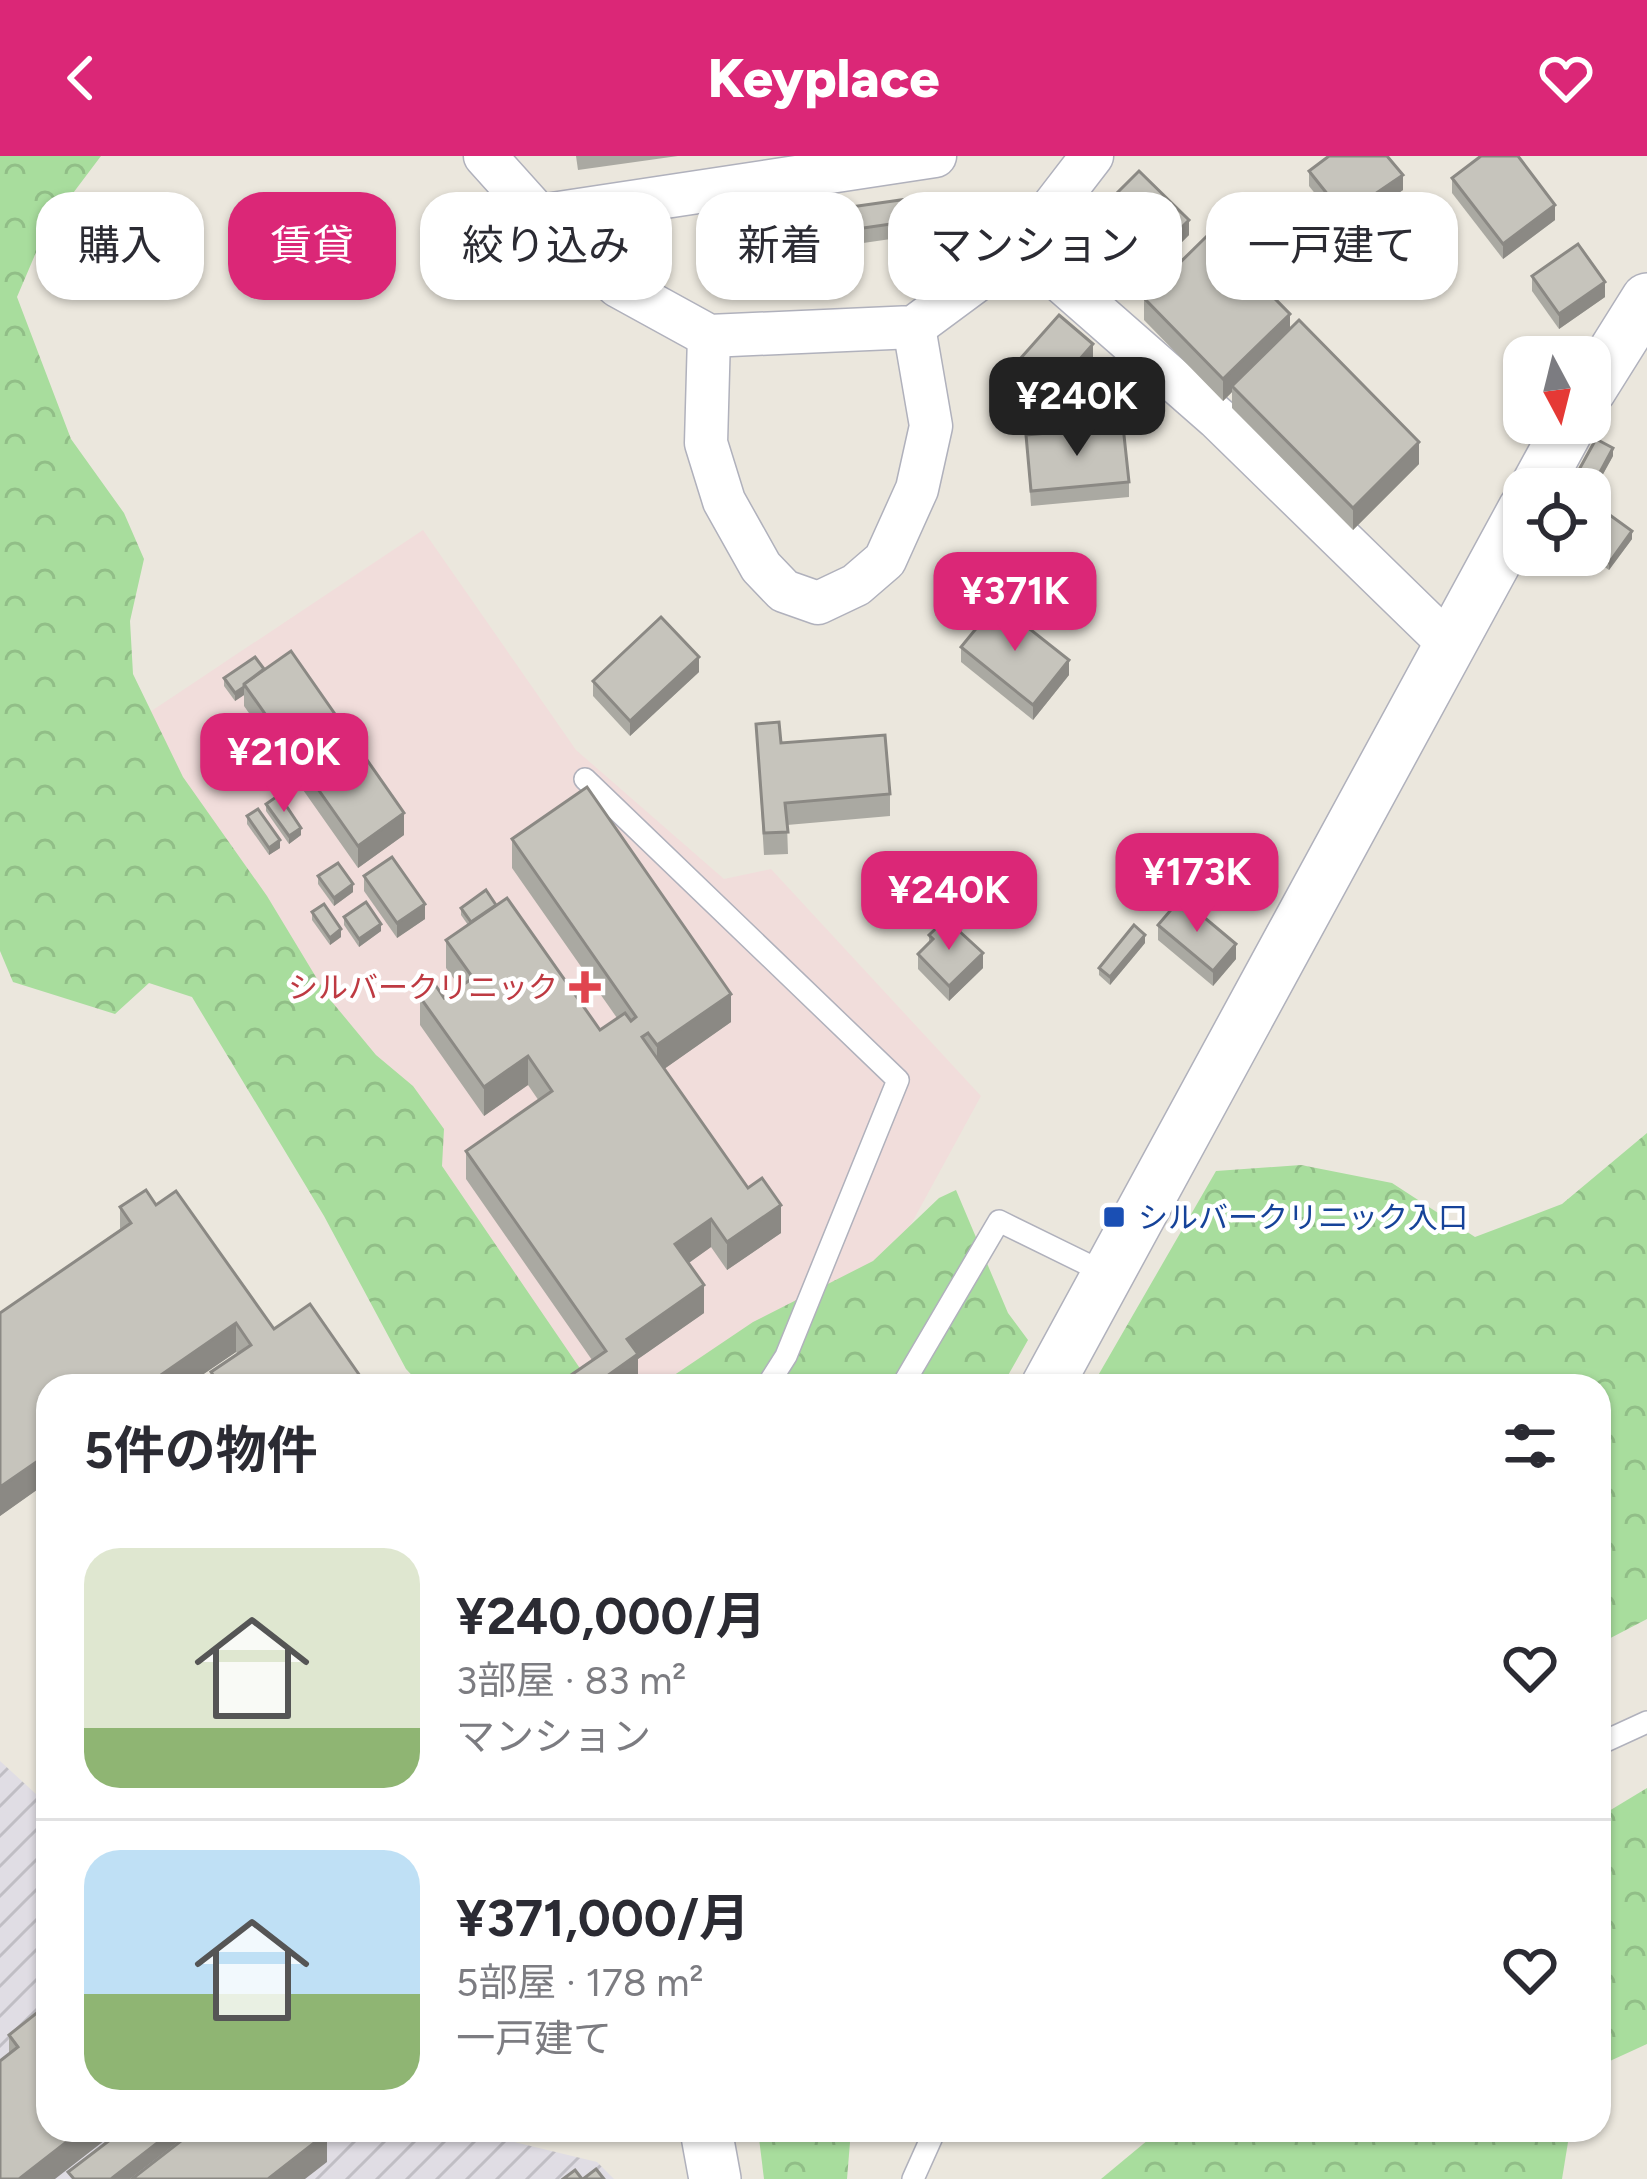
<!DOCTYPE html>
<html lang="ja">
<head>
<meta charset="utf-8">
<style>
	:root { --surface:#fff; --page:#f2f2f3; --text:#2b2b33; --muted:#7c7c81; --line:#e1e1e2; --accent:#db2777 }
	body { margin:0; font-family:Figtree,"Noto Sans JP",sans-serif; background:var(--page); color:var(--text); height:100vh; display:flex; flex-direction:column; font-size:45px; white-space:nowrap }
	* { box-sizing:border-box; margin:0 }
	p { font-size:39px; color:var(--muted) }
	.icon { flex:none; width:66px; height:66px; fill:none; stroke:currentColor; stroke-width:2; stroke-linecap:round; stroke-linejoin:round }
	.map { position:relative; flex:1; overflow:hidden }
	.details { position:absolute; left:36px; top:1218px; width:1575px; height:768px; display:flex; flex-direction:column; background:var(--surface); border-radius:36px; box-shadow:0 3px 9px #0004 }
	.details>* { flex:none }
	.top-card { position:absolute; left:36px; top:36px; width:1575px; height:108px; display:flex; gap:24px }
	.needle { width:78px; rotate:173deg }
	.buttons { position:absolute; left:1503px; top:180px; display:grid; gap:24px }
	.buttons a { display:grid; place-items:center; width:108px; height:108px; border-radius:24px; background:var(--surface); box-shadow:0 3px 9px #0004; font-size:60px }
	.price { position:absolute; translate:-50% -102px; padding:0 27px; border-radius:24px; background:var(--accent); color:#fff; font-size:39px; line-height:78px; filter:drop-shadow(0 3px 6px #0008) }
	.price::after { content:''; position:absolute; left:50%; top:72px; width:36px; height:27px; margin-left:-18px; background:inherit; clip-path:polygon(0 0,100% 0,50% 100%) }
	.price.current { background:#222; color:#fff }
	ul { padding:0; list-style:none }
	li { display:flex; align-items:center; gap:36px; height:300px; padding:0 48px }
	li+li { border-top:3px solid var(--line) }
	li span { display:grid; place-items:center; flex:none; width:336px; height:240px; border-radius:36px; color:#555 }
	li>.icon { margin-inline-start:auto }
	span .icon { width:144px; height:144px; fill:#fffc; stroke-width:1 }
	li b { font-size:51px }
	h2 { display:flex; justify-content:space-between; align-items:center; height:144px; padding:0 48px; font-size:51px }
	.chip { padding:0 42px; border-radius:36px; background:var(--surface); box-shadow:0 3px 9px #0004; font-size:42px; line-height:108px }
	.chip.current { background:var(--accent); color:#fff }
	header { display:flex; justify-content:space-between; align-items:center; height:156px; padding:0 48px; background:var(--accent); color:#fff; font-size:54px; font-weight:800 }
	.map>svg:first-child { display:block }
</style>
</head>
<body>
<header><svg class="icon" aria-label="back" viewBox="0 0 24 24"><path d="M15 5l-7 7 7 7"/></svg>Keyplace<svg class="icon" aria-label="heart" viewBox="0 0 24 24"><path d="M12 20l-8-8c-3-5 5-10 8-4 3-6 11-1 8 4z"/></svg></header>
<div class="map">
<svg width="1647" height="2023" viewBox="0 0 1647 2023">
	<defs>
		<pattern id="industrial-furrows" width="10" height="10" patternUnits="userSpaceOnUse" patternTransform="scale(3)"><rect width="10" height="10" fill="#e0dde4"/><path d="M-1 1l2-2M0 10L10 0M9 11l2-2" fill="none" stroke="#c0bec4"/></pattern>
		<pattern id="forest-crowns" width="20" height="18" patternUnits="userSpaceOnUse" patternTransform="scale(3)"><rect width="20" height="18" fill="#a8dd9d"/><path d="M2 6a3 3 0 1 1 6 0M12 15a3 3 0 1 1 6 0" fill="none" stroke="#91be87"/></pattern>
	</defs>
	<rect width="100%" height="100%" fill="#ebe7dd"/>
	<path fill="url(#industrial-furrows)" d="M0 1605 48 1649V1974H464L597 2006 614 2023H0Z"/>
	<path fill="#f1dddb" d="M423 374 576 594 724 723 771 713 981 940 885 1116 721 1230H556L120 576Z"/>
	<g fill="url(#forest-crowns)">
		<path d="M0 0H101L46 73 17 141 71 283 124 357 144 403 130 465 133 518 183 621 267 740 328 841 376 899 413 930 444 973 442 1010 592 1230H422L406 1213 324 1060 192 841 149 827 115 858 13 826 0 795Z"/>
		<path d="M1647 977V1463L1599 1488V1230H1092L1216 1015 1301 1009 1392 1027 1475 1081 1562 1048Z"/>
		<path d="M956 1034 1008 1157 1028 1184 1002 1230H658L753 1166 873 1105 939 1042Z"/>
		<path d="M1647 1632V1888L1599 1910V1661Z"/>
		<path d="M758 1974H851L847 2023H764Z"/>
		<path d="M1160 1974H1570L1562 2023H1101Z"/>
	</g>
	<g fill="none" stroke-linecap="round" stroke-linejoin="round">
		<g stroke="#b0b1bc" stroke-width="24">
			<g id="service">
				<path d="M585 623 898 924 786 1200 767 1230"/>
				<path d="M902 1230 999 1065 1107 1118"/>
				<path d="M1599 1588 1647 1566"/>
				<path d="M913 2023 935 1974"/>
			</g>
		</g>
		<g stroke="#b0b1bc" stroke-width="45">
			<g id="minor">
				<path d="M485 0 539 60 618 130 709 180 914 171 1022 91 1092 0"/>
				<path d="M539 60 935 0"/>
				<path d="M1022 91 1217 262 1450 489"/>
				<path d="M709 180 706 287 724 345 761 411 784 435 818 447 856 429 885 404 917 333 931 270 914 171"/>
			</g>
		</g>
		<g stroke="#b0b1bc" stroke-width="54">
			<g id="tertiary">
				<path d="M1590 234 1647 143"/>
				<path d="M1535 333 1571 267"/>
				<path d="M1047 1230 1524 353"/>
				<path d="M706 1974 715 2023"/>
			</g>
		</g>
		<use href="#service" stroke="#fff" stroke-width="21"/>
		<use href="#minor" stroke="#fff" stroke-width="42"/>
		<use href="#tertiary" stroke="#fff" stroke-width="51"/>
	</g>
	<g fill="#aaa9a2">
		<path d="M576 0H678L578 14Z"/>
		<path d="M1309 15 1403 34 1344 74 1309 30Z"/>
		<path d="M1452 22 1555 64 1503 103 1452 37Z"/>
		<path d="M1117 37 1189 79 1167 101 1117 52Z"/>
		<path d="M939 61V76L753 103 751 65Z"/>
		<path d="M1070 98 1132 111 1105 139 1070 105Z"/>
		<path d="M1532 120 1605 141 1559 173 1532 135Z"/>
		<path d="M1144 142 1290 173 1419 308 1353 374 1232 252V236L1223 245 1144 164Z"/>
		<path d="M1093 203 1038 266 1004 236V221Z"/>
		<path d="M1026 279 1129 326V341L1031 350Z"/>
		<path d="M1613 300 1592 338 1590 333H1582L1575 329V321Z"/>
		<path d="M1590 381 1632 383 1609 414 1587 399H1590Z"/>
		<path d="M961 491 1069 519 1033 564 961 506Z"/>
		<path d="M255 501 404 679 358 712 244 550V539L235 545 224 530V522Z"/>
		<path d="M699 516 630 580 593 540V525Z"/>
		<path d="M756 568 781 587 890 638V660L787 669 788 698 764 699Z"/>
		<path d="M266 648 301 679 289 688 266 655Z"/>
		<path d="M247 660 280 692 269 699 247 668Z"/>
		<path d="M512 683 731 866 664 913 781 1077 727 1114 711 1091 688 1107 704 1157 638 1203V1227L634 1230H555L592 1204 466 1023V995L539 945 528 929 484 960 420 869V841L444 842 460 831 446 812V784L468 769 461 759V752L496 749 600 874 617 862 512 712Z"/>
		<path d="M318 720 353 736 334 750 318 728Z"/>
		<path d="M364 720 425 763 397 782 364 735Z"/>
		<path d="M312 756 341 781 330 789 312 764Z"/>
		<path d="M344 761 381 775 359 791 344 769Z"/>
		<path d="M1158 769 1236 803 1213 830 1158 784Z"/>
		<path d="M929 779 983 812 949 845 918 813V798L929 787Z"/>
		<path d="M1145 787 1110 829 1099 819V812Z"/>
		<path d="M156 1049 274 1173 367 1230H211V1216L238 1198 236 1196 186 1230H48V1326L0 1360V1157L120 1074V1051Z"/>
		<path d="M48 1848 55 2023 9 1898V1879Z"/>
	</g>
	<g fill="#8b8984">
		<path d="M1403 19V34L1344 74V59Z"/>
		<path d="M1555 49V64L1503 103V88Z"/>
		<path d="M1189 64V79L1167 101V86Z"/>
		<path d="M1132 104V111L1105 139V131Z"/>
		<path d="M1605 126V141L1559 173V158Z"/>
		<path d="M1290 158V180L1232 230V236L1223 245V223Z"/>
		<path d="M1093 188V203L1038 266V251Z"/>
		<path d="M1419 286V308L1353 374V352Z"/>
		<path d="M1613 292V300L1592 338V331Z"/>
		<path d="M1632 375V383L1609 414V407Z"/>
		<path d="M699 501V516L630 580V565Z"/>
		<path d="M1069 504V519L1033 564V549Z"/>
		<path d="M244 531V539L235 545V537Z"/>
		<path d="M404 657V679L358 712V690Z"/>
		<path d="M301 672V679L289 688V680Z"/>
		<path d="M280 684V692L269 699V692Z"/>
		<path d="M353 728V736L334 750V742Z"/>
		<path d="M425 748V763L397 782V767Z"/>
		<path d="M381 768V775L359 791V783Z"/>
		<path d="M341 773V781L330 789V782Z"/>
		<path d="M1145 779V787L1110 829V821Z"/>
		<path d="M1236 788V803L1213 830V815Z"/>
		<path d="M983 797V812L949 845V830Z"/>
		<path d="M731 838V866L657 918V889Z"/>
		<path d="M528 900V929L484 960V931Z"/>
		<path d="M781 1049V1077L727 1114V1086Z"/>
		<path d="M711 1063V1091L675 1117V1088Z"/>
		<path d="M704 1129V1157L638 1203V1227L634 1230H593L627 1183Z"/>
		<path d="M236 1167V1196L186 1230H145Z"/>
		<path d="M48 1298V1326L0 1360V1331Z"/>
		<path d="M82 1974H118L55 2023H19Z"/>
		<path d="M174 1974H193L130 2023H111Z"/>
		<path d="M327 1977V2006L305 2023H268Z"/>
	</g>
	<g fill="#c6c4bc" stroke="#8b8984" stroke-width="3">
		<path d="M1329 0H1387L1403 19 1344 59 1309 15Z"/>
		<path d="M1481 0H1518L1555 49 1503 88 1452 22Z"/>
		<path d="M1139 15 1189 64 1167 86 1117 37Z"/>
		<path d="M936 39 939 61 753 88 751 65Z"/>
		<path d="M1097 70 1132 104 1105 131 1070 98Z"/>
		<path d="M1210 77 1290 158 1223 223 1144 142Z"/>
		<path d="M1578 88 1605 126 1559 158 1532 120Z"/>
		<path d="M1059 159 1093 188 1038 251 1004 221Z"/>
		<path d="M1299 164 1419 286 1353 352 1232 230Z"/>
		<path d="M1123 270 1129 326 1031 335 1026 279Z"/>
		<path d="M1596 283 1613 292 1592 331 1575 321Z"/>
		<path d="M1607 357 1632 375 1609 407 1590 393V381Z"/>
		<path d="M997 447 1069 504 1033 549 961 491Z"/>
		<path d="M661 461 699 501 630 565 593 525Z"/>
		<path d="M291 495 404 657 358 690 244 528Z"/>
		<path d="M255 501 264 513 244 528V531L235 537 224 522Z"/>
		<path d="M779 566 781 587 885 579 890 638 785 647 788 676 764 677 756 568Z"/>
		<path d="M587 631 731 838 657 889 648 877 642 881 748 1032 762 1022 781 1049 727 1086 711 1063 675 1088 704 1129 627 1183 638 1198 593 1230H555L606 1195 466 995 552 935 528 900 484 931 420 841 436 830 444 842 473 822 446 784 507 742 600 874 625 857 631 865 636 861 512 683Z"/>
		<path d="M279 639 301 672 289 680 266 648Z"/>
		<path d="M258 653 280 684 269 692 247 660Z"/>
		<path d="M392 701 425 748 397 767 364 720Z"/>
		<path d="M338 707 353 728 334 742 318 720Z"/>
		<path d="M486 734 496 749 471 766 461 752Z"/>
		<path d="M1181 742 1236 788 1213 815 1158 769Z"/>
		<path d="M366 746 381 768 359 783 344 761Z"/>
		<path d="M324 748 341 773 330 782 312 756Z"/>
		<path d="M946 763 983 797 949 830 918 798 933 783 929 779Z"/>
		<path d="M1134 769 1145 779 1110 821 1099 812Z"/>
		<path d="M146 1034 156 1049 176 1035 274 1173 310 1148 367 1230H221L211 1216 251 1189 236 1167 145 1230H48V1298L0 1331V1157L131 1067 120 1051Z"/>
		<path d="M48 1848V1974H82L19 2023H0V1905L18 1891 9 1879Z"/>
		<path d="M123 1974H174L111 2023H74L68 2016Z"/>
		<path d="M195 1974H324L327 1977 268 2023H132Z"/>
		<path d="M596 2013 604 2023H583Z"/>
		<path d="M575 2014 582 2023H563Z"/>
	</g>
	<path fill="#e0444e" stroke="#fff" stroke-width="4.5" d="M579 813h12v12h12v12h-12v12h-12v-12h-12v-12h12z"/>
	<rect fill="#1a4fb4" stroke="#fff" stroke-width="4.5" x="1102" y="1049" width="24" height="24" rx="6"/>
	<g text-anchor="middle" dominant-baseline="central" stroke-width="9" stroke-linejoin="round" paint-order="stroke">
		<g font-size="30" fill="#be3a42" stroke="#fff" text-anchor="end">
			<text x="558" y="831">シルバークリニック</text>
		</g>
		<g font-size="30" fill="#164399" stroke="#fff" text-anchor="start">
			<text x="1138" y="1061">シルバークリニック入口</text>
		</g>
	</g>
</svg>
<div class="buttons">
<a><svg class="needle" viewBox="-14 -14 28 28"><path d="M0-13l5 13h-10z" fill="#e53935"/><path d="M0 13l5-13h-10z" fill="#7c7c81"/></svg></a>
<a><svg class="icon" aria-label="locate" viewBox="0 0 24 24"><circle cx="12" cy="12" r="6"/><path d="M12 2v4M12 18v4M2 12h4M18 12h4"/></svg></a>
</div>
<b class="price current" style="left:1077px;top:303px">¥240K</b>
<b class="price" style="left:1015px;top:498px">¥371K</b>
<b class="price" style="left:284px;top:659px">¥210K</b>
<b class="price" style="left:1197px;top:779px">¥173K</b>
<b class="price" style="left:949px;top:797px">¥240K</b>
<div class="top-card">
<a class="chip">購入</a>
<a class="chip current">賃貸</a>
<a class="chip">絞り込み</a>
<a class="chip">新着</a>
<a class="chip">マンション</a>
<a class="chip">一戸建て</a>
</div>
<section class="details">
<h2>5件の物件<svg class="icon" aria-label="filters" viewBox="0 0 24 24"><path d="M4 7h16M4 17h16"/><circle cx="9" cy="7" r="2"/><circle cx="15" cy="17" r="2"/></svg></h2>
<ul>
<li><span style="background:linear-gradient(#dfe7d0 75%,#8fb573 0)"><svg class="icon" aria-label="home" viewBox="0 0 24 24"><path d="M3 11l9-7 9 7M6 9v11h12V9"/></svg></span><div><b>¥240,000/月</b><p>3部屋 · 83 m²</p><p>マンション</p></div><svg class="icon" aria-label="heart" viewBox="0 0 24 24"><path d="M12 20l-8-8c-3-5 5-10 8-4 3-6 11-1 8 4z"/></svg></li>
<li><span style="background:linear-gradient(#bfe0f5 60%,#8fb573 0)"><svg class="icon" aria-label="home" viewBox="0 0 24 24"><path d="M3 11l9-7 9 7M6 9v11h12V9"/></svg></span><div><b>¥371,000/月</b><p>5部屋 · 178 m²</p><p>一戸建て</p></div><svg class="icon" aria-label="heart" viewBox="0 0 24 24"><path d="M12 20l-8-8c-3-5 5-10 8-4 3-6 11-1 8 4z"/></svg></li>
</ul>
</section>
</div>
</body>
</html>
